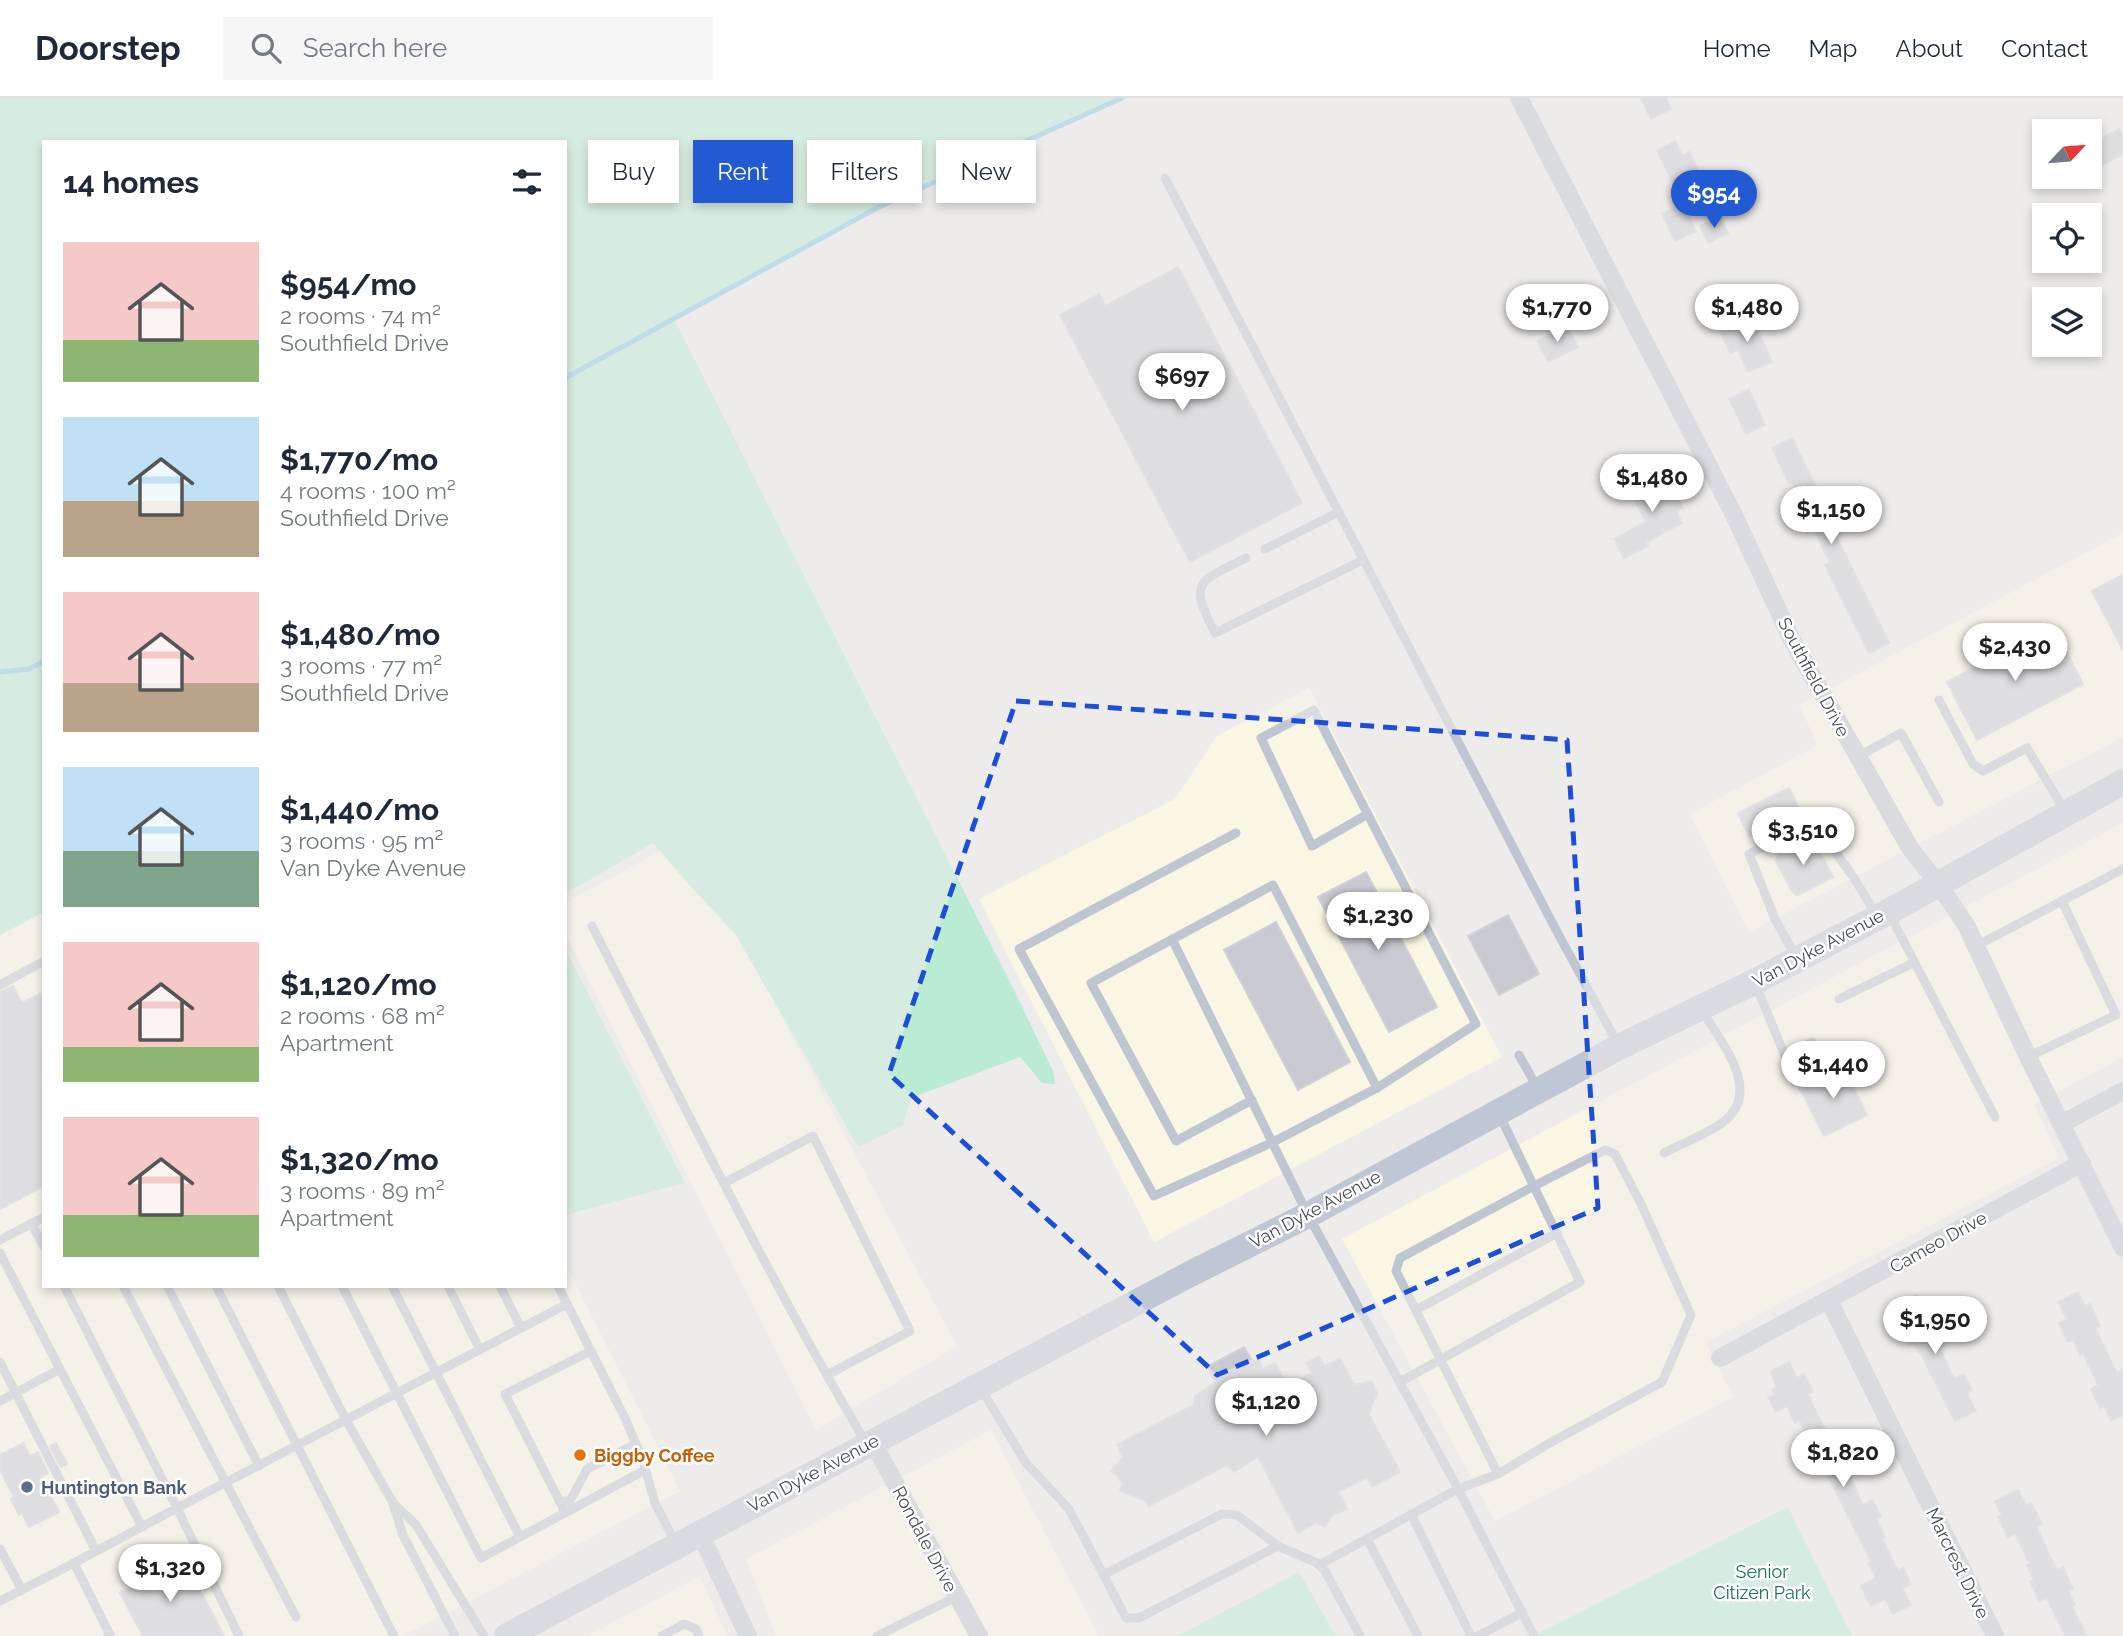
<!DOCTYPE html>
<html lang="en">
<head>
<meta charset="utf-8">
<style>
	:root { --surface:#fff; --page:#f6f6f7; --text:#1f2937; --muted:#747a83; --line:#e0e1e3; --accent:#215ad3 }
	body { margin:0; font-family:Raleway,sans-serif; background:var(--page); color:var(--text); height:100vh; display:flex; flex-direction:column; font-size:26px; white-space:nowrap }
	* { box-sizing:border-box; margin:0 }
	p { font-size:23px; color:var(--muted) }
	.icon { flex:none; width:38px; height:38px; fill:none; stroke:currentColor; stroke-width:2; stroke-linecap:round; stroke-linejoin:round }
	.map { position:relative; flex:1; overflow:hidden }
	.details { position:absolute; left:42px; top:42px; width:525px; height:1148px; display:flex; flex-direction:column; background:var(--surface); border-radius:0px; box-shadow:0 4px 10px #0003 }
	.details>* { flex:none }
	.top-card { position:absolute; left:588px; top:42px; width:665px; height:63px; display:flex; gap:14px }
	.needle { width:46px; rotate:64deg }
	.tools { position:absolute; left:2032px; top:21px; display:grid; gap:14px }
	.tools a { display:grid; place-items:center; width:70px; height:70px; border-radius:0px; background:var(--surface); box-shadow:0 4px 10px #0003; font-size:35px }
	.price { position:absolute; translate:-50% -60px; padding:0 16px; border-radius:24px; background:#fff; color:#222; font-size:23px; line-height:46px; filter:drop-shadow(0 2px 4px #0008) }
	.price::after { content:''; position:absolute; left:50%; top:42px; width:21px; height:16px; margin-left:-10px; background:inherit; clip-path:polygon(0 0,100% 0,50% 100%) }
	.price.active { background:var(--accent); color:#fff }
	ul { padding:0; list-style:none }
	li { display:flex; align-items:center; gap:21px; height:175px; padding:0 21px }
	li span { display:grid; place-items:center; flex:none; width:196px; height:140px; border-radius:0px; color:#555 }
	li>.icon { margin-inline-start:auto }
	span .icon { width:84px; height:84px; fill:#fffc; stroke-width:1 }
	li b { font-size:30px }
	h2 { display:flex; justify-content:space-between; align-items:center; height:84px; padding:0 21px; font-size:30px }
	.chip { padding:0 24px; border-radius:0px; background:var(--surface); box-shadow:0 4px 10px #0003; font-size:24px; line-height:63px }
	.chip.active { background:var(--accent); color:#fff }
	header { display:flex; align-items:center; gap:42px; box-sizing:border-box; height:98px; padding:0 35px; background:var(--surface); border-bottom:2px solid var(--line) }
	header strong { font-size:33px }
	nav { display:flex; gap:38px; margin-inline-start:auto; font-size:24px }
	.search { width:490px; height:63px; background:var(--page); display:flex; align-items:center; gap:18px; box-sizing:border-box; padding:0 24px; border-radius:0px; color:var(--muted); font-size:26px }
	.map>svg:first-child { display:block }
</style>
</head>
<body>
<header>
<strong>Doorstep</strong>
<div class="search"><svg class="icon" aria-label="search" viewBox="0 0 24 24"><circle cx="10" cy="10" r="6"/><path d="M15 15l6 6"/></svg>Search here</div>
<nav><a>Home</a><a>Map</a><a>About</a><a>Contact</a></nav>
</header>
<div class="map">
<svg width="2123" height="1538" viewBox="0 0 2123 1538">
	<rect width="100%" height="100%" fill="#eeeceb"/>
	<g fill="#faf6e4">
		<path d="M2123 435V639L1749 834 1690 716 1818 647 1799 607Z"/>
		<path d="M1309 590 1502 959 1154 1144 979 801 1175 701 1217 638Z"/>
		<path d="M2123 725V959L2034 1006 2059 1060 1706 1244 1733 1299 1495 1423 1342 1141Z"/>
		<path d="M686 739 957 1248 816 1332 565 835V805Z"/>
		<path d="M44 814V1188H565V1165L680 1393 403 1538H0V837Z"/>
		<path d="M991 1332 1099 1538H776L746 1461Z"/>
		<path d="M700 1478 727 1538H588Z"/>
	</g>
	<g fill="#baebd3">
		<path d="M0 0H1122L877 110 674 221 1015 894 1053 973 1055 986 1042 985 1020 959 911 1000 903 1028 858 1049 735 836 684 781 653 745 565 796V44H44V814L0 837Z"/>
		<path d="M565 850 685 1085 565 1117Z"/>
		<path d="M1788 1409 1852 1538H1533Z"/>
		<path d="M1299 1474 1336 1538H1177Z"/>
	</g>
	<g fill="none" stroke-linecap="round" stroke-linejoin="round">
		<g stroke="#89c8e7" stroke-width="5">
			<path d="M565 280 877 110 1122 0"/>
			<path d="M0 574 29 571 44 563"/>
		</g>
	</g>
	<g fill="#c9cad1" stroke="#d0d1d7" stroke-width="2">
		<path d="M1641 0H1666L1671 11 1651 21Z"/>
		<path d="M2119 31 2123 39V56L2099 69 2090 52V47Z"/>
		<path d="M1675 43 1683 58 1689 54 1700 75 1675 89 1657 53Z"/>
		<path d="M1683 106 1696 133 1675 143 1662 116Z"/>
		<path d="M1720 119 1728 135 1708 145 1700 128Z"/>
		<path d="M1178 169 1302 405 1190 464 1060 217 1099 196 1105 208Z"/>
		<path d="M1752 219 1772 264 1748 274 1738 252 1730 255 1720 233Z"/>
		<path d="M1567 228 1578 249 1548 264 1537 243Z"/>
		<path d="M1749 291 1765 327 1746 336 1729 301Z"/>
		<path d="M1792 340 1820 397 1822 396 1839 432 1834 434 1889 545 1869 555 1825 467 1830 465 1792 384 1789 385 1772 350Z"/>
		<path d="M1665 374 1683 410 1676 413 1682 425 1646 444 1648 448 1624 460 1614 441 1646 424 1629 392Z"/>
		<path d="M2123 477V552L2092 493Z"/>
		<path d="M2053 528 2083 586 1977 642 1947 584Z"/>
		<path d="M1789 690 1801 714 1777 725 1778 728 1763 736 1762 733 1749 739 1738 715Z"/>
		<path d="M1812 740 1833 779 1798 797 1793 795 1776 763 1782 747 1786 745 1790 751Z"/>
		<path d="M1366 774 1437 909 1389 934 1318 799Z"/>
		<path d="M1508 817 1539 876 1499 897 1468 838Z"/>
		<path d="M1276 824 1350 964 1298 992 1224 852Z"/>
		<path d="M13 888 22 905 44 894V1088L0 1111V894Z"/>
		<path d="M1842 967 1867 1017 1824 1038 1799 989Z"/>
		<path d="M2078 1194 2085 1208 2090 1206 2100 1228 2095 1230 2117 1275 2123 1271V1317L2111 1323 2104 1308 2100 1310 2091 1291 2098 1287 2083 1255 2080 1257 2073 1242 2068 1244 2059 1225 2067 1221 2058 1204Z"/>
		<path d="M1917 1197 1924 1210 1929 1208 1940 1229 1935 1232 1943 1247 1939 1249 1954 1281 1964 1276 1972 1292 1967 1295 1976 1313 1955 1323 1922 1258 1913 1245 1909 1247 1899 1228 1906 1224 1897 1207Z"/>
		<path d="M1244 1249 1253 1264 1259 1261 1263 1271 1275 1265 1287 1288 1312 1275 1306 1265 1319 1258 1325 1268 1340 1260 1354 1287 1371 1283 1377 1295 1369 1316 1400 1374 1372 1389 1367 1379 1338 1394 1347 1411 1332 1418 1325 1429 1316 1425 1298 1435 1258 1359 1234 1374 1227 1367 1149 1408 1146 1403 1120 1393 1122 1386 1117 1377 1111 1373 1123 1359 1117 1347 1193 1307 1195 1298 1215 1284 1207 1269Z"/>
		<path d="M1789 1264 1797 1280 1804 1276 1813 1293 1808 1296 1830 1343 1840 1339 1848 1355 1843 1357 1852 1375 1849 1377 1863 1407 1873 1402 1881 1418 1876 1421 1885 1439 1882 1440 1898 1473 1903 1470 1911 1486 1902 1490 1911 1507 1893 1516 1885 1501 1871 1508 1861 1488 1876 1480 1868 1465 1871 1463 1799 1322 1795 1325 1787 1308 1775 1314 1768 1299 1774 1297 1772 1292 1777 1289 1770 1274Z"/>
		<path d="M23 1345 30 1358 38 1354 48 1375 41 1379 59 1414 29 1429 22 1415 19 1417 11 1401 14 1399 0 1372V1357Z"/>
		<path d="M56 1345 67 1366 61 1369 50 1348Z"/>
		<path d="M2018 1392 2026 1407 2031 1405 2042 1426 2037 1429 2049 1457 2057 1472 2063 1469 2073 1491 2068 1493 2075 1507 2072 1509 2087 1538H2065L2047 1500 2039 1503 2030 1484 2034 1482 2027 1467 2030 1466 2015 1435 2008 1439 1998 1419 2002 1417 1995 1403Z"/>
		<path d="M184 1461 224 1538H143L120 1495 134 1488 126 1473 139 1466 147 1481Z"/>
	</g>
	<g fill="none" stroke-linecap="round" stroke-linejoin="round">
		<g stroke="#bfc6d1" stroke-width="9">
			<path d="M1165 80 1555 830 1619 948"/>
			<path d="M1265 451 1339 414"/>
			<path d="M1246 460C1198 484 1188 483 1215 535L1363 462"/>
			<path d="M1939 602 1973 666 1983 673 2027 650 2065 713"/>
			<path d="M1857 659 1901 635 1939 704"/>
			<path d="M1236 735 1019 851 1154 1098 1273 1044 1377 990 1476 926 1314 612 1261 640 1312 748 1368 716"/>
			<path d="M1889 815 1995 1019"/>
			<path d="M592 828C681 1001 767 1177 866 1345"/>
			<path d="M1172 841 1308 1117 1456 1387 1534 1538"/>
			<path d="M1976 848 2123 771"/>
			<path d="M1796 859 1775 821 1749 756 1813 723 1854 780 1877 818"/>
			<path d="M1755 885 1785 958 1812 944"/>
			<path d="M0 887 44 863"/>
			<path d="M1839 901 1913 865"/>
			<path d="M1519 957 1538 991"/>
			<path d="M2028 959 2116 917 2062 803"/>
			<path d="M1252 1002 1176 1043 1091 885 1273 787 1377 990"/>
			<path d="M1664 1055C1683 1045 1705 1037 1722 1025 1765 994 1720 943 1701 911"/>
			<path d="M724 1085 813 1038 910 1233 827 1277"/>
			<path d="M31 1125 44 1149"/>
			<path d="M0 1142 44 1119"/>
			<path d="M0 1155 60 1271"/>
			<path d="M64 1188 177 1410 567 1206"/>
			<path d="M123 1188 296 1519"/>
			<path d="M167 1188 259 1368"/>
			<path d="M216 1188 394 1538"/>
			<path d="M278 1188 346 1322 392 1403 403 1437 455 1538"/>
			<path d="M342 1188 481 1460 645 1372"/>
			<path d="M392 1188 520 1439"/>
			<path d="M448 1188 480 1252"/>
			<path d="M500 1188 521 1230"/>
			<path d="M558 1188 626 1322 643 1363 655 1405 676 1446"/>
			<path d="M1416 1212 1557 1135"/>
			<path d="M0 1264 96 1453"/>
			<path d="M1400 1284 1580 1184 1500 1018"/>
			<path d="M980 1289 1026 1365 1069 1411 1126 1520H1139L1278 1448 1237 1417 1222 1416 1103 1477"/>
			<path d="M0 1303 60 1271 142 1429"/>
			<path d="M559 1403H570L587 1371 636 1346"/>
			<path d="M393 1405 416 1427 484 1538"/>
			<path d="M565 1414 505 1296 591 1253"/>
			<path d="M1411 1416 1471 1538"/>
			<path d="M1367 1441 1418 1538"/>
			<path d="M1278 1448 1317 1465 1325 1473 1360 1538"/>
			<path d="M0 1451 22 1492"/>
			<path d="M1319 1467 1458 1391 1498 1376 1548 1346 1662 1284 1691 1217 1641 1106 1615 1056 1605 1052 1534 1088 1400 1160 1396 1173 1498 1376"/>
			<path d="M0 1503 74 1465"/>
			<path d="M108 1538 110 1537 74 1465 177 1410 239 1538"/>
			<path d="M662 1538 684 1526 696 1531 699 1538"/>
			<path d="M877 1538 956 1499"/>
			<path d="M1478 1538 1523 1514"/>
		</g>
		<g stroke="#bfc6d1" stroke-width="18">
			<path d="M1519 0 1733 415 1792 542 1910 750 1939 787 1966 827 2028 959 2123 1150"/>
			<path d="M2063 1025 2123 993"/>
			<path d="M1829 1203 1995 1538"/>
			<path d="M1720 1260 2082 1065"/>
			<path d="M872 1343 979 1538"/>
			<path d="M700 1435 748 1538"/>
		</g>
		<path stroke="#bfc6d4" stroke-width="26" d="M507 1538 1190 1176 1308 1117 1619 949 1754 884 1888 814 2123 684"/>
	</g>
	<path d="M0 0H2123V1538H0ZM1016 603 1567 642 1598 1110 1217 1277 889 976Z" fill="#eeeceb" fill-opacity=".55" fill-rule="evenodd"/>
	<path fill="none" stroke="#1d4ed8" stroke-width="5" stroke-dasharray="14 9" stroke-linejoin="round" d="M1016 603 1567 642 1598 1110 1217 1277 889 976Z"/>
	<circle fill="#e8710a" stroke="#fff" stroke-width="2.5" cx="580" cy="1357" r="7"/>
	<circle fill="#5c6f8a" stroke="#fff" stroke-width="2.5" cx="27" cy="1389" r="7"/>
	<g text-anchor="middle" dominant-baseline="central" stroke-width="5" stroke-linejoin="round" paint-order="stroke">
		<g font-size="18" fill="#454d58" stroke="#fff">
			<text transform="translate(1814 579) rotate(62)">Southfield Drive</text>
			<text transform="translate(1818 850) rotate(-28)">Van Dyke Avenue</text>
			<text transform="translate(1315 1111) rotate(-28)">Van Dyke Avenue</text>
			<text transform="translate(1938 1144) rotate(-29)">Cameo Drive</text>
			<text transform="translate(813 1375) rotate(-28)">Van Dyke Avenue</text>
			<text transform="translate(925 1441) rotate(62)">Rondale Drive</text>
			<text transform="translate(1958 1465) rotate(64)">Marcrest Drive</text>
		</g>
		<g font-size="18" font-weight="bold" fill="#c56008" stroke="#fff" text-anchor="start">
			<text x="594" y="1357">Biggby Coffee</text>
		</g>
		<g font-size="18" font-weight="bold" fill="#4e5e75" stroke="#fff" text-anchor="start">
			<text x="41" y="1389">Huntington Bank</text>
		</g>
		<g font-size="18" fill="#1a7552" stroke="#fff">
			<text x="1762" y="1473">Senior<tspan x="1762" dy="21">Citizen Park</tspan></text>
		</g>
	</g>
</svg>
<div class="tools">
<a><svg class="needle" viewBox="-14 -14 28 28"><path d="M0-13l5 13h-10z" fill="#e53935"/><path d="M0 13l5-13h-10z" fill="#747a83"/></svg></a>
<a><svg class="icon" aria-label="locate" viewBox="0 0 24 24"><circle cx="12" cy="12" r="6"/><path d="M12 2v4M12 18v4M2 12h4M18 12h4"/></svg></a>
<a><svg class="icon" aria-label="layers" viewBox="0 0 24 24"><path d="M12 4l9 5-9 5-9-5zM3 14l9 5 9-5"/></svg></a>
</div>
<b class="price active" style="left:1714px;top:132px">$954</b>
<b class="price" style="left:1557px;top:246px">$1,770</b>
<b class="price" style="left:1747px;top:246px">$1,480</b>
<b class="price" style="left:1182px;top:315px">$697</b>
<b class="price" style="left:1652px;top:416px">$1,480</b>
<b class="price" style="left:1831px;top:448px">$1,150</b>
<b class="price" style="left:2015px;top:585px">$2,430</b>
<b class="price" style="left:1803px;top:769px">$3,510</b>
<b class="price" style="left:1378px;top:854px">$1,230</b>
<b class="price" style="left:1833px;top:1003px">$1,440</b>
<b class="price" style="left:1935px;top:1258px">$1,950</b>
<b class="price" style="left:1266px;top:1340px">$1,120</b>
<b class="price" style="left:1843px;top:1391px">$1,820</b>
<b class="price" style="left:170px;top:1506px">$1,320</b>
<div class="top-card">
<a class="chip">Buy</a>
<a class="chip active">Rent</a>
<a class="chip">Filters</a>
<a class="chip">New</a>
</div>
<section class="details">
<h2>14 homes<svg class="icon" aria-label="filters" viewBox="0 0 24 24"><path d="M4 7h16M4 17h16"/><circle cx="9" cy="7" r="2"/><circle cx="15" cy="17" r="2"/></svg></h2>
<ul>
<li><span style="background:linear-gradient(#f6c9c9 70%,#8fb573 0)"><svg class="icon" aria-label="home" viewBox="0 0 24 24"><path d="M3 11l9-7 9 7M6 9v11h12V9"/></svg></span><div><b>$954/mo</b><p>2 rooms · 74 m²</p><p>Southfield Drive</p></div></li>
<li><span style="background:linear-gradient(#bfe0f5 60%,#b9a48a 0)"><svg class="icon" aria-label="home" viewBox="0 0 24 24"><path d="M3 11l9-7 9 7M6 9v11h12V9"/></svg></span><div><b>$1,770/mo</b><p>4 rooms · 100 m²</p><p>Southfield Drive</p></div></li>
<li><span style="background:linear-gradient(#f6c9c9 65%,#b9a48a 0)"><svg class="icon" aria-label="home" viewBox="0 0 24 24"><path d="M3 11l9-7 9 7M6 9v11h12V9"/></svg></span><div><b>$1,480/mo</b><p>3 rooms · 77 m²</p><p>Southfield Drive</p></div></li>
<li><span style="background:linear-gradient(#bfe0f5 60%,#7fa58c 0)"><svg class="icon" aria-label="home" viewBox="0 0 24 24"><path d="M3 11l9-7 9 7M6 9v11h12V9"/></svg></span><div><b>$1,440/mo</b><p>3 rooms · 95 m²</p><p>Van Dyke Avenue</p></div></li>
<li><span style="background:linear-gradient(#f6c9c9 75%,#8fb573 0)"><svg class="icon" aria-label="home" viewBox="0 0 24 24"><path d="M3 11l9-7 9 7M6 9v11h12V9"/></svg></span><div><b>$1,120/mo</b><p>2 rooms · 68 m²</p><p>Apartment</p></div></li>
<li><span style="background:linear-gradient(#f6c9c9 70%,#8fb573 0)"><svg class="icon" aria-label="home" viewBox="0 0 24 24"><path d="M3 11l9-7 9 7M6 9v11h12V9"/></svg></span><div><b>$1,320/mo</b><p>3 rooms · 89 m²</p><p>Apartment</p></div></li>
</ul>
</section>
</div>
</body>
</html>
